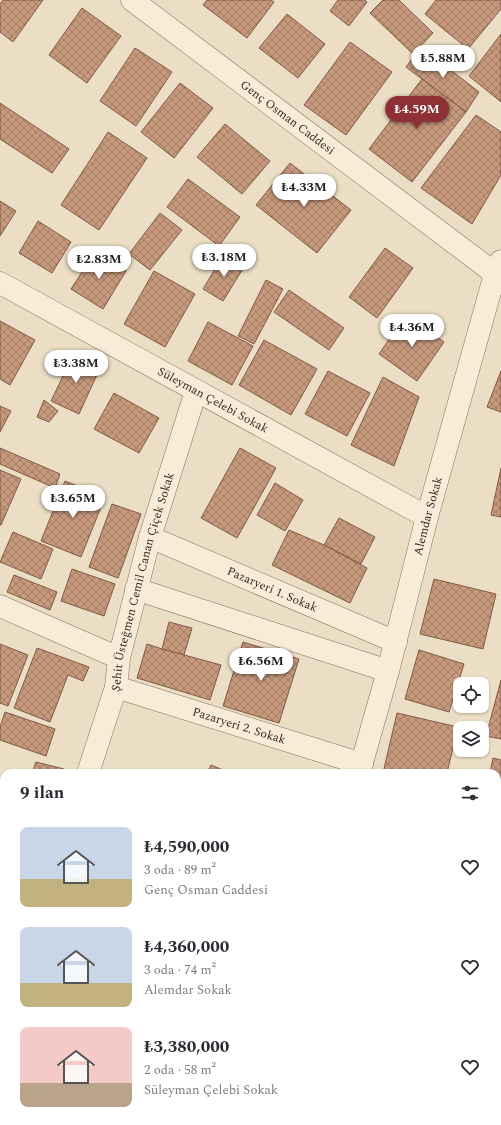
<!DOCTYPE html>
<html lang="tr">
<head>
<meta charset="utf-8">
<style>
	:root { --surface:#fff; --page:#f7f7f7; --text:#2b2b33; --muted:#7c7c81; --accent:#8e3134 }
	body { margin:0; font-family:Spectral,serif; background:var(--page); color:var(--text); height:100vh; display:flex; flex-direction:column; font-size:15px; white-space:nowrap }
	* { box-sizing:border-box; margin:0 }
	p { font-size:13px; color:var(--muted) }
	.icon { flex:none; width:22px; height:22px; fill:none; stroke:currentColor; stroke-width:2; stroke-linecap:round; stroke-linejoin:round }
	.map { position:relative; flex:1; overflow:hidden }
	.side { position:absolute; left:0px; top:769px; width:501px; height:356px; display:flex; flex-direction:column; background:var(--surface); border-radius:12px 12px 0 0; box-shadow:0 1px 3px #0004 }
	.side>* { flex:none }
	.controls { position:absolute; left:453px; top:677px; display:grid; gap:8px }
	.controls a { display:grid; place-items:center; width:36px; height:36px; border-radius:8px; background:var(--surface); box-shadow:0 1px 3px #0004; font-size:20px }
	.price { position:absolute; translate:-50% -34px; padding:0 9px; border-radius:14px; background:#fff; color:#222; font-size:13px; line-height:26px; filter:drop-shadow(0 1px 2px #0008) }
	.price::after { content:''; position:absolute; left:50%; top:24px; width:12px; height:9px; margin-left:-6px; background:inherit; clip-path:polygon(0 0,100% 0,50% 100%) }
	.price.selected { background:var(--accent); color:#fff }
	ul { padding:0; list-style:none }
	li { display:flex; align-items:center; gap:12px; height:100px; padding:0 20px }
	li span { display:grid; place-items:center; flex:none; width:112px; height:80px; border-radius:8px; color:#555 }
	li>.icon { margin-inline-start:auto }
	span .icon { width:48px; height:48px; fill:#fffc; stroke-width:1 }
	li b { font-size:17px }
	h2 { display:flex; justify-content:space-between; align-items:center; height:48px; padding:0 20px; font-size:17px }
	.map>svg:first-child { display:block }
</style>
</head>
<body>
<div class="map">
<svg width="501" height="1125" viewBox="0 0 501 1125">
	<defs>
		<pattern id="building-cross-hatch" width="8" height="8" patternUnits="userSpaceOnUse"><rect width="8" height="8" fill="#c6997d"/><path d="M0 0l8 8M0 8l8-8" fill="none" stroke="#a27d66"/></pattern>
	</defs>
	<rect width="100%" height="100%" fill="#ebdec4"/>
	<g fill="url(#building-cross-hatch)" stroke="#815a44">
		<path d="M3 0H43L13 42 0 32V4Z"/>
		<path d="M207 0H271L274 2 247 38 203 5Z"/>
		<path d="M338 0H365L367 2 349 26 330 11Z"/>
		<path d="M383 0H399L433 33 413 54 370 13Z"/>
		<path d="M436 0H501V9L468 49 425 14Z"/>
		<path d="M82 8 121 36 87 83 49 55Z"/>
		<path d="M287 14 325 44 298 78 259 48Z"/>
		<path d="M501 34V102L469 76Z"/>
		<path d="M350 42 392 72 346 135 304 105Z"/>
		<path d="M421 47 479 92 466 112 406 67Z"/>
		<path d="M135 48 172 72 136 126 100 101Z"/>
		<path d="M422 79 466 112 412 182 369 149Z"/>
		<path d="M180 83 213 108 174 158 141 132Z"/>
		<path d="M0 103 69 149 52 173 0 139Z"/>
		<path d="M476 115 501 132V175L472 224 421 188Z"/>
		<path d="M225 124 270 161 242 194 197 157Z"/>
		<path d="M108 132 147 158 99 230 61 205Z"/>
		<path d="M290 163 351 210 317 253 256 205Z"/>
		<path d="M188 179 240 217 219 246 167 207Z"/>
		<path d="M0 201 16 211 0 236Z"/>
		<path d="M160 213 182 230 150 270 129 254Z"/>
		<path d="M38 221 71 242 52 273 19 253Z"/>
		<path d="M385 248 413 268 377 318 349 297Z"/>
		<path d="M95 252 126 271 103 309 71 289Z"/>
		<path d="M224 254 244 267 223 301 203 289Z"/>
		<path d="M154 271 195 294 165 347 124 324Z"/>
		<path d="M266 280 283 289 254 344 238 336Z"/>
		<path d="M289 290 344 328 329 350 274 312Z"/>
		<path d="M406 315 444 342 417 381 379 354Z"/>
		<path d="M0 321 35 340 10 385 0 379Z"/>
		<path d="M208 322 253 346 232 385 188 361Z"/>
		<path d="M264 340 317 369 291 415 239 385Z"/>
		<path d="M74 353 101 366 79 414 51 401Z"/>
		<path d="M328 371 370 393 347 436 305 414Z"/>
		<path d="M501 371V412L487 407Z"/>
		<path d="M383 377 419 397 394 466 351 445Z"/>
		<path d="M114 393 159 418 139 453 94 429Z"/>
		<path d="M44 400 58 411 49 422 37 417Z"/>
		<path d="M0 406 11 411 0 432Z"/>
		<path d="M0 448 60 474 55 488 0 464Z"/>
		<path d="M240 448 276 468 237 538 201 518Z"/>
		<path d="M501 468V517L491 515Z"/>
		<path d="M0 470 21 479 1 525H0Z"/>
		<path d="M65 481 105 497 81 557 41 541Z"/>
		<path d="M275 483 303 500 285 531 257 515Z"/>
		<path d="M112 504 141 514 118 578 89 567Z"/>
		<path d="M339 518 375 537 361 564 324 545Z"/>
		<path d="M289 530 324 545 367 568 350 603 272 565Z"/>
		<path d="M13 532 53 549 41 579 0 562Z"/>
		<path d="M72 569 115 584 104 616 61 601Z"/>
		<path d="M14 575 57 592 50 610 7 592Z"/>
		<path d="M434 579 496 594 483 649 420 634Z"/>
		<path d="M169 622 192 628 184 655 162 649Z"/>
		<path d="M243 642 299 659 279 723 223 706Z"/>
		<path d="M0 644 28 655 8 706 0 703Z"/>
		<path d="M147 644 162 649 221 665 210 700 137 678Z"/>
		<path d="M37 648 89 667 83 681 68 675 50 722 14 708Z"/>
		<path d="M419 650 464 664 449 712 405 699Z"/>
		<path d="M501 680V739L486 736Z"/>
		<path d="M5 712 55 729 46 756 0 740V727Z"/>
		<path d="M397 713 458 727 447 773H383Z"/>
		<path d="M493 758 501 760V803L497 802V773H490Z"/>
		<path d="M36 762 64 769 63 773H32Z"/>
		<path d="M211 765 230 773H207Z"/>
		<path d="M0 807 4 809V845L0 844Z"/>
		<path d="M501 926V947L497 946V940Z"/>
		<path d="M497 962 501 963V1023L497 1022Z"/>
		<path d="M499 1034 501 1035V1113L497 1112V1042Z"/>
		<path d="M396 1121H417L416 1125H395Z"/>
		<path d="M463 1121H477L493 1125H462Z"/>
	</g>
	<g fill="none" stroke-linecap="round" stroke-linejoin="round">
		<g stroke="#84705c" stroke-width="23">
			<g id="minor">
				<path id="s1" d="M132 0 501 278"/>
				<path id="s2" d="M0 283 427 517"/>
				<path id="s3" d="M150 537 396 642"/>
				<path d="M136 589 388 671"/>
				<path d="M0 606 119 658"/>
				<path id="s4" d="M116 687 362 764"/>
				<path id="s5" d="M88 773 116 687 119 658 150 537 196 391"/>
				<path id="s6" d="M359 773 388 671 427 517 495 274 501 261"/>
				<path d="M0 869 4 870"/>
				<path d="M0 1064 4 1051"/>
				<path d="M256 1125 257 1121"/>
			</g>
		</g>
		<use href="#minor" stroke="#f6ecd7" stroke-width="22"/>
	</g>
	<g text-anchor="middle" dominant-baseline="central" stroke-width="3" stroke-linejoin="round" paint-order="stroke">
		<g font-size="12" fill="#35291f" stroke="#f3e8d3">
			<text stroke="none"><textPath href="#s1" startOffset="195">Genç Osman Caddesi</textPath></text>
			<text stroke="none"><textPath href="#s2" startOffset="243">Süleyman Çelebi Sokak</textPath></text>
			<text stroke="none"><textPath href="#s6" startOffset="266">Alemdar Sokak</textPath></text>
			<text stroke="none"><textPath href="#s5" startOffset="199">Şehit Üsteğmen Cemil Canan Çiçek Sokak</textPath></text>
			<text stroke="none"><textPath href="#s3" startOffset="133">Pazaryeri 1. Sokak</textPath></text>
			<text stroke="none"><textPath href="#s4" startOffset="129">Pazaryeri 2. Sokak</textPath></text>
		</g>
	</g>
</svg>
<div class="controls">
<a><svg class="icon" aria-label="locate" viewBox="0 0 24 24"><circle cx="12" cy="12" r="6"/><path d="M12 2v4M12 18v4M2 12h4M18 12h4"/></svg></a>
<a><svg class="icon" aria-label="layers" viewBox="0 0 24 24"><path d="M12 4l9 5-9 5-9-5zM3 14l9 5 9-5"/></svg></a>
</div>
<b class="price" style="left:443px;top:79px">₺5.88M</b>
<b class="price selected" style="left:417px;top:130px">₺4.59M</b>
<b class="price" style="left:304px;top:208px">₺4.33M</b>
<b class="price" style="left:224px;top:278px">₺3.18M</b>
<b class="price" style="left:99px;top:280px">₺2.83M</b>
<b class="price" style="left:412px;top:348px">₺4.36M</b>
<b class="price" style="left:76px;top:384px">₺3.38M</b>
<b class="price" style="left:73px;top:519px">₺3.65M</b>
<b class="price" style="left:261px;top:682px">₺6.56M</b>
<section class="side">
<h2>9 ilan<svg class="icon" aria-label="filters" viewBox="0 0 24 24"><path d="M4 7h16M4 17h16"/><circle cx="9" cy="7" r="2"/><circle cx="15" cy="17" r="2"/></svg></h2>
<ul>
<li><span style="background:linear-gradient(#c9d6e8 65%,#c2b280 0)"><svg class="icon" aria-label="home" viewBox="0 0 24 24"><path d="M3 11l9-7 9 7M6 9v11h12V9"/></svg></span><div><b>₺4,590,000</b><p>3 oda · 89 m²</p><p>Genç Osman Caddesi</p></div><svg class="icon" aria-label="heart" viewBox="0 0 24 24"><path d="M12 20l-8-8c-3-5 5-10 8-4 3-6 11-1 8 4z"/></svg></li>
<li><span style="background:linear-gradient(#c9d6e8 70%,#c2b280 0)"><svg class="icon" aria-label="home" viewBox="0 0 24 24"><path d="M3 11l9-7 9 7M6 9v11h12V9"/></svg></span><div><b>₺4,360,000</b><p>3 oda · 74 m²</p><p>Alemdar Sokak</p></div><svg class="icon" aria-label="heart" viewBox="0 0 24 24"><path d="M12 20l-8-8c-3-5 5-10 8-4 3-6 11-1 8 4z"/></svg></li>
<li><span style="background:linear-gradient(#f6c9c9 70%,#b9a48a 0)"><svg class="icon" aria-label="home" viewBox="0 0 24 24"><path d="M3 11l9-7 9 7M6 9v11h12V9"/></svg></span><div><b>₺3,380,000</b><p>2 oda · 58 m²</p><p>Süleyman Çelebi Sokak</p></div><svg class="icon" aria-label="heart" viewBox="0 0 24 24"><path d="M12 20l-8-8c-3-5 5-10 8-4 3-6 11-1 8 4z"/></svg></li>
</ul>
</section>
</div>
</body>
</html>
